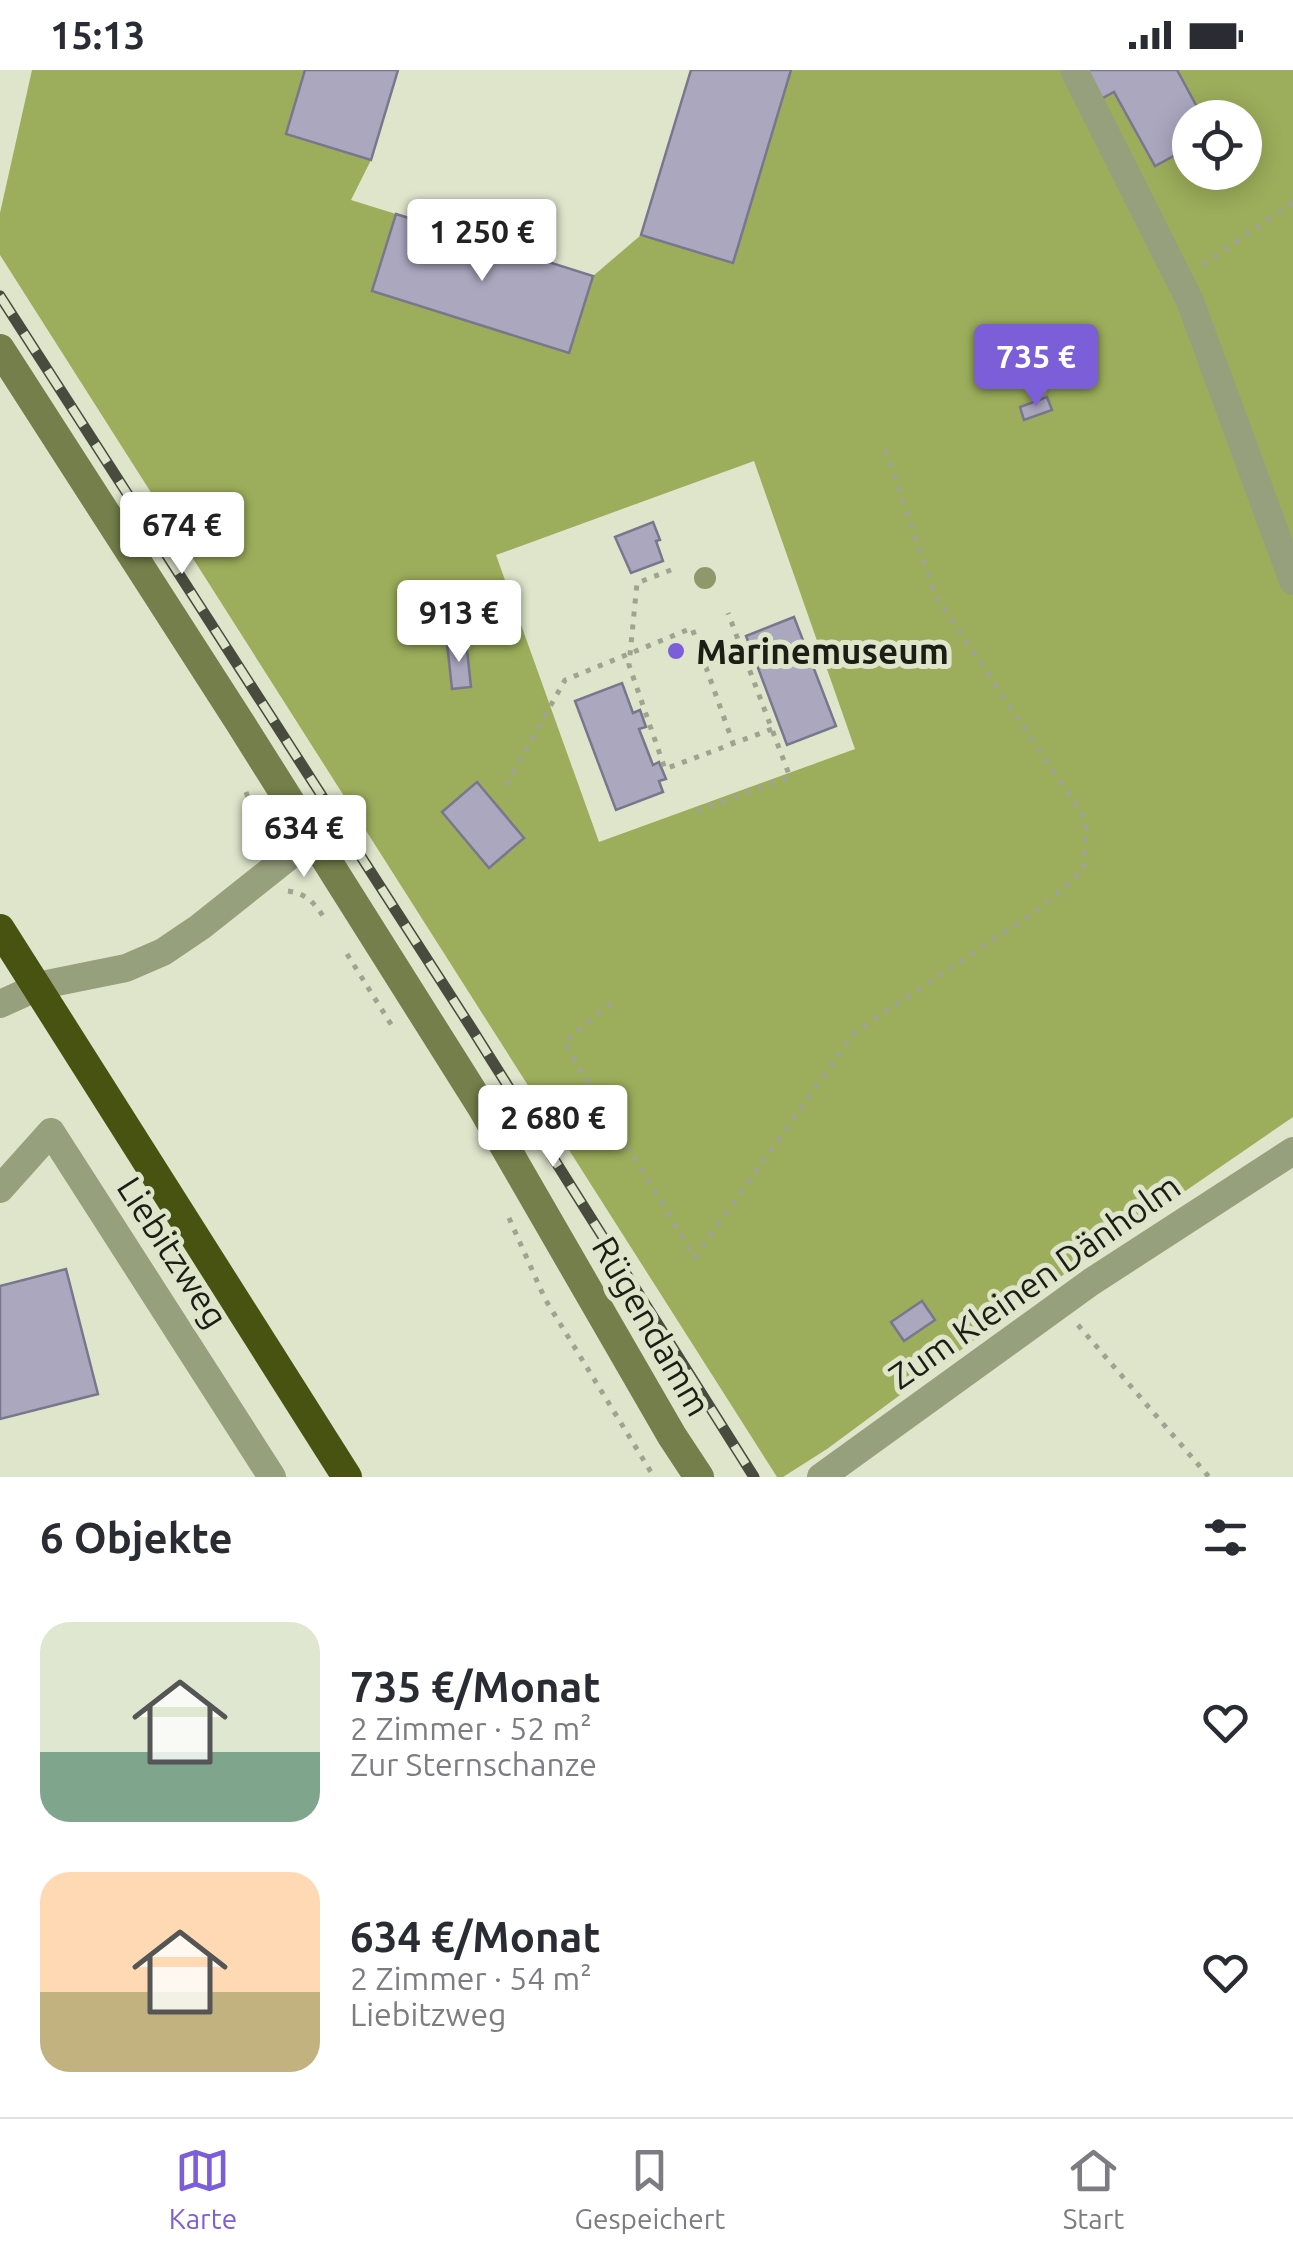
<!DOCTYPE html>
<html lang="de">
<head>
<meta charset="utf-8">
<style>
	:root { --surface:#fff; --page:#f7f7f7; --text:#2b2b33; --muted:#7c7c81; --line:#e1e1e2; --accent:#7b5ed8 }
	body { margin:0; font-family:Ubuntu,sans-serif; background:var(--page); color:var(--text); height:100vh; display:flex; flex-direction:column; font-size:38px; white-space:nowrap }
	* { box-sizing:border-box; margin:0 }
	p { font-size:32px; color:var(--muted) }
	.icon { flex:none; width:55px; height:55px; fill:none; stroke:currentColor; stroke-width:2; stroke-linecap:round; stroke-linejoin:round }
	.map { position:relative; height:1407px; overflow:hidden }
	.drawer { display:flex; flex-direction:column; background:var(--surface); flex:1 }
	.drawer>* { flex:none }
	.tools { position:absolute; left:1172px; top:30px; display:grid; gap:20px }
	.tools a { display:grid; place-items:center; width:90px; height:90px; border-radius:50%; background:var(--surface); box-shadow:0 5px 25px #0003; font-size:50px }
	.price { position:absolute; translate:-50% -85px; padding:0 22px; border-radius:10px; background:#fff; color:#222; font-size:32px; line-height:65px; filter:drop-shadow(0 2px 5px #0008) }
	.price::after { content:''; position:absolute; left:50%; top:60px; width:30px; height:22px; margin-left:-15px; background:inherit; clip-path:polygon(0 0,100% 0,50% 100%) }
	.price.current { background:var(--accent); color:#fff }
	ul { padding:0; list-style:none }
	li { display:flex; align-items:center; gap:30px; height:250px; padding:0 40px }
	li span { display:grid; place-items:center; flex:none; width:280px; height:200px; border-radius:30px; color:#555 }
	li>.icon { margin-inline-start:auto }
	span .icon { width:120px; height:120px; fill:#fffc; stroke-width:1 }
	li b { font-size:42px }
	h2 { display:flex; justify-content:space-between; align-items:center; height:120px; padding:0 40px; font-size:42px }
	.status { display:flex; justify-content:space-between; align-items:center; height:70px; padding:0 50px; background:var(--surface); direction:ltr }
	.status svg { height:28px; fill:currentColor }
	.tabs { display:flex; justify-content:space-around; align-items:center; height:140px; border-top:2px solid var(--line); background:var(--surface); font-size:28px; color:var(--muted) }
	.tabs a { display:grid; justify-items:center; gap:5px }
	.tabs .current { color:var(--accent) }
	.map>svg:first-child { display:block }
</style>
</head>
<body>
<div class="status"><b>15:13</b><svg viewBox="0 0 49 12"><path d="M0 12V9h3v3zM5 12V6h3v6zM10 12V3h3v9zM15 12V0h3v12zM26 1h20v11H26zM47 4h2v5h-2z"/></svg></div>
<div class="map">
<svg width="1293" height="1407" viewBox="0 0 1293 1407">
	<rect width="100%" height="100%" fill="#dee5cb"/>
	<path fill="#9cae5b" fill-rule="evenodd" d="M32 0H305L286 64 371 90 351 130 396 144 372 221 569 283 593 206 641 165 733 193 791 0H1293V1047L1050 1214 827 1379 783 1407H777L0 185V143ZM1190 48H1245V102H1190ZM754 391 855 679 599 772 496 485Z"/>
	<g fill="#aaa7bf" stroke="#79768d" stroke-width="2.5">
		<path d="M305 0H398L371 90 286 64Z"/>
		<path d="M691 0H791L733 193 641 165Z"/>
		<path d="M1082 0H1177L1203 48H1190V77L1155 96 1114 22 1099 30Z"/>
		<path d="M396 144 593 206 569 283 372 221Z"/>
		<path d="M1047 327 1052 340 1024 350 1020 337Z"/>
		<path d="M653 452 660 470 656 471 663 491 631 503 615 467Z"/>
		<path d="M794 547 836 656 787 675 746 566Z"/>
		<path d="M466 571 471 617 452 619 447 573Z"/>
		<path d="M622 613 633 643 640 640 646 657 639 659 653 695 659 692 666 709 659 711 663 722 616 740 575 631Z"/>
		<path d="M477 712 524 768 489 798 442 742Z"/>
		<path d="M66 1199 98 1324 0 1349V1216Z"/>
		<path d="M922 1231 935 1250 904 1271 891 1252Z"/>
	</g>
	<g fill="none" stroke-linecap="round" stroke-linejoin="round">
		<g stroke="#9fa490" stroke-width="5" stroke-dasharray="5 8" stroke-linecap="butt">
			<path d="M1203 195 1293 132"/>
			<path d="M671 500 637 513 629 595 665 699 772 659"/>
			<path d="M506 715 565 610 692 558 733 673"/>
			<path d="M246 722C254 744 254 758 246 779L248 783"/>
			<path d="M697 741 790 707 728 543"/>
			<path d="M288 821C308 824 315 834 325 849"/>
			<path d="M347 884 394 959"/>
			<path d="M611 933 564 973 695 1187 855 962 1042 837 1084 799 1086 750 935 525 885 378"/>
			<path d="M509 1148 545 1229 654 1407"/>
			<path d="M1078 1255 1209 1407"/>
		</g>
		<g stroke="#97a07d" stroke-width="28">
			<path d="M1074 0 1190 231 1293 511"/>
			<path d="M0 934 42 915 126 898 163 882 200 857 312 768"/>
			<path d="M0 1119 51 1062 272 1407"/>
			<path d="M821 1407 1091 1212 1293 1081"/>
		</g>
		<path stroke="#747f4b" stroke-width="30" d="M0 279 239 651 482 1037 672 1366 699 1407"/>
		<g stroke="#484b3e" stroke-width="11">
			<path id="rail" d="M0 226 472 959 754 1407"/>
		</g>
		<use href="#rail" stroke="#dee5cb" stroke-width="8" stroke-dasharray="22" stroke-linecap="butt"/>
		<path stroke="#485311" stroke-width="30" d="M0 859 347 1407"/>
	</g>
	<circle fill="#8f986b" cx="705" cy="508" r="11"/>
	<circle fill="#7b5ed8" stroke="#dee5cb" stroke-width="4" cx="676" cy="581" r="10"/>
	<g text-anchor="middle" dominant-baseline="central" stroke-width="10" stroke-linejoin="round" paint-order="stroke">
		<g font-size="35" font-weight="bold" fill="#1c1e15" stroke="#dee5cb" text-anchor="start">
			<text x="696" y="581">Marinemuseum</text>
		</g>
		<g font-size="35" fill="#1c1e15" stroke="#dee5cb">
			<text transform="translate(173 1182) rotate(57)">Liebitzweg</text>
			<text transform="translate(1034 1211) rotate(-35)">Zum Kleinen Dänholm</text>
			<text transform="translate(652 1256) rotate(60)">Rügendamm</text>
		</g>
	</g>
</svg>
<div class="tools">
<a><svg class="icon" aria-label="locate" viewBox="0 0 24 24"><circle cx="12" cy="12" r="6"/><path d="M12 2v4M12 18v4M2 12h4M18 12h4"/></svg></a>
</div>
<b class="price" style="left:482px;top:214px">1 250 €</b>
<b class="price current" style="left:1036px;top:339px">735 €</b>
<b class="price" style="left:182px;top:507px">674 €</b>
<b class="price" style="left:459px;top:595px">913 €</b>
<b class="price" style="left:304px;top:810px">634 €</b>
<b class="price" style="left:553px;top:1100px">2 680 €</b>
</div>
<section class="drawer">
<h2>6 Objekte<svg class="icon" aria-label="filters" viewBox="0 0 24 24"><path d="M4 7h16M4 17h16"/><circle cx="9" cy="7" r="2"/><circle cx="15" cy="17" r="2"/></svg></h2>
<ul>
<li><span style="background:linear-gradient(#dfe7d0 65%,#7fa58c 0)"><svg class="icon" aria-label="home" viewBox="0 0 24 24"><path d="M3 11l9-7 9 7M6 9v11h12V9"/></svg></span><div><b>735 €/Monat</b><p>2 Zimmer · 52 m²</p><p>Zur Sternschanze</p></div><svg class="icon" aria-label="heart" viewBox="0 0 24 24"><path d="M12 20l-8-8c-3-5 5-10 8-4 3-6 11-1 8 4z"/></svg></li>
<li><span style="background:linear-gradient(#ffd9b3 60%,#c2b280 0)"><svg class="icon" aria-label="home" viewBox="0 0 24 24"><path d="M3 11l9-7 9 7M6 9v11h12V9"/></svg></span><div><b>634 €/Monat</b><p>2 Zimmer · 54 m²</p><p>Liebitzweg</p></div><svg class="icon" aria-label="heart" viewBox="0 0 24 24"><path d="M12 20l-8-8c-3-5 5-10 8-4 3-6 11-1 8 4z"/></svg></li>
</ul>
</section>
<nav class="tabs">
<a class="current"><svg class="icon" aria-label="map" viewBox="0 0 24 24"><path d="M3 6l6-2 6 2 6-2v14l-6 2-6-2-6 2zM9 4v14M15 6v14"/></svg>Karte</a>
<a><svg class="icon" aria-label="saved" viewBox="0 0 24 24"><path d="M7 4h10v16l-5-4-5 4z"/></svg>Gespeichert</a>
<a><svg class="icon" aria-label="home" viewBox="0 0 24 24"><path d="M3 11l9-7 9 7M6 9v11h12V9"/></svg>Start</a>
</nav>
</body>
</html>
